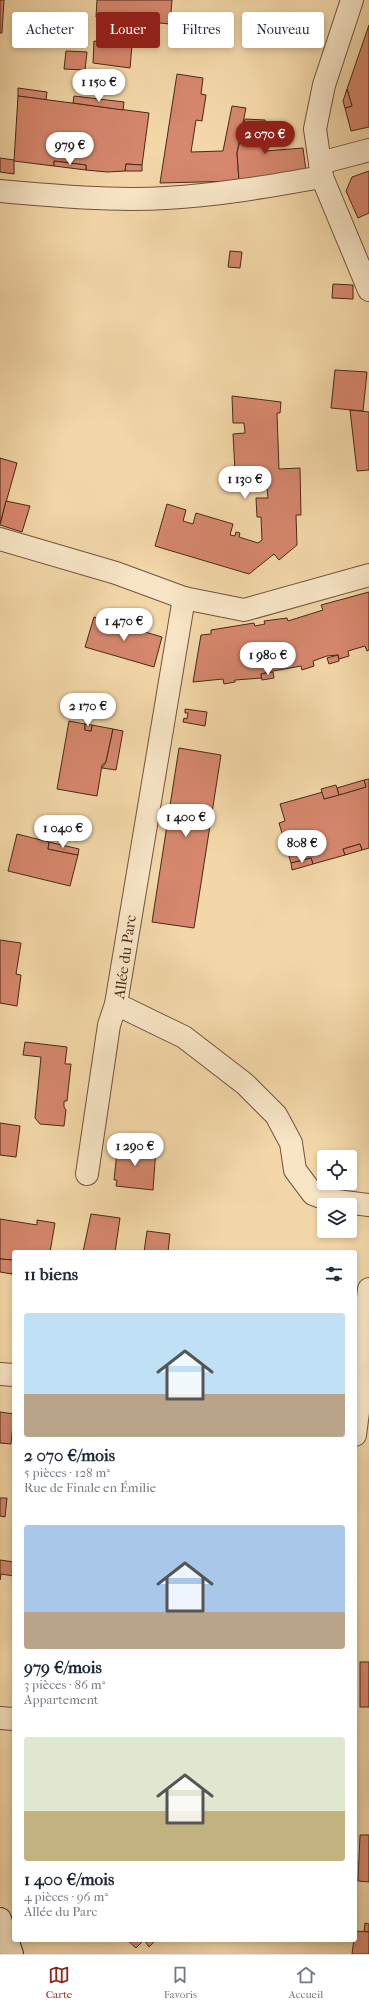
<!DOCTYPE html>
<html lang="fr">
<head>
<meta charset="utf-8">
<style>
	:root { --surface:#fff; --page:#f6f6f7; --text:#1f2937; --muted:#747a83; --line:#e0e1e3; --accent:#8f2418 }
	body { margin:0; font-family:"IM FELL French Canon",serif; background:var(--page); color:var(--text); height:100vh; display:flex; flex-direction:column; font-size:15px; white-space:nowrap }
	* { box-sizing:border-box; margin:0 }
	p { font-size:13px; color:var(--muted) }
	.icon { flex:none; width:22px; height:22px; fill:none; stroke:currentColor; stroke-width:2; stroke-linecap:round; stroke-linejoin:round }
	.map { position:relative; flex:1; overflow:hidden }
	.drawer { position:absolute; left:12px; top:1250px; width:345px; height:692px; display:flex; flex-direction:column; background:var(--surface); border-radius:4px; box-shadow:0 2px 6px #0003 }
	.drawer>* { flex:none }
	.guide { position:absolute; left:12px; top:12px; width:345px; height:36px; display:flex; gap:8px }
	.controls { position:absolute; left:317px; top:1150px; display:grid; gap:8px }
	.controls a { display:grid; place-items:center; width:40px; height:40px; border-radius:4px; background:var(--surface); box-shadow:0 2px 6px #0003; font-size:20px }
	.price { position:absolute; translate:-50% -34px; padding:0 9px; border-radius:14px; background:#fff; color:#222; font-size:13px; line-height:26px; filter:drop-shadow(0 1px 2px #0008) }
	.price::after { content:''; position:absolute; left:50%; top:24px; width:12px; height:9px; margin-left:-6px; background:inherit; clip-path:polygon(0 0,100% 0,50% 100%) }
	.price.current { background:var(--accent); color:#fff }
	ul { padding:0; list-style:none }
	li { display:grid; align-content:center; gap:8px; height:212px; padding:0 12px }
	li span { display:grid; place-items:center; height:124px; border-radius:4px; color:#555 }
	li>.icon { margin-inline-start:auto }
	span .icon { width:72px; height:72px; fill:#fffc; stroke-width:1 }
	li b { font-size:17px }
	h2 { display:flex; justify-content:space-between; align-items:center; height:48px; padding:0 12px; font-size:17px }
	.tag { padding:0 14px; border-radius:4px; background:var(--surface); box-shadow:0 2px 6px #0003; font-size:14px; line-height:36px }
	.tag.current { background:var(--accent); color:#fff }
	.menu { display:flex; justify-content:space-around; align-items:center; height:56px; border-top:1px solid var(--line); background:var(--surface); font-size:11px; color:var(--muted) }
	.menu a { display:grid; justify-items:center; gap:2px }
	.menu .current { color:var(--accent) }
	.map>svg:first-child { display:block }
</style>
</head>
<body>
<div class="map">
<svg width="369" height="1954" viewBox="0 0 369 1954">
	<rect width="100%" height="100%" fill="#f3d7a8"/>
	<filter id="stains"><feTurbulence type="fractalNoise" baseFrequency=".005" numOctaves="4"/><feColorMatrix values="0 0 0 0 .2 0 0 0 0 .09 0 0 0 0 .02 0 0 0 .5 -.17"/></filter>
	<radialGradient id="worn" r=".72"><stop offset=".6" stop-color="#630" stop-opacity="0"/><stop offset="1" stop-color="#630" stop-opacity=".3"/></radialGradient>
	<g fill="#d6876d" stroke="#472918">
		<path d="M0 0H4L2 33H0Z"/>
		<path d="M97 0H172L170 24 96 17Z"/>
		<path d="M369 25V127L351 131 345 108 352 106 347 89Z"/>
		<path d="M94 41 132 45 130 68 93 63Z"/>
		<path d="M66 51 87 52 85 70 64 69Z"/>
		<path d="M177 74 203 78 201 94 206 95 202 121 196 120 191 152 223 151 232 106 246 108 237 153 239 181 160 183Z"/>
		<path d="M18 88 47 92 46 100 18 96Z"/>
		<path d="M347 89 352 106 345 108 343 101Z"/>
		<path d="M18 96 149 113 142 165 126 164 125 171 107 172 86 170V165L54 161V166L14 161Z"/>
		<path d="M74 96 124 102 123 110 73 103Z"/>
		<path d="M245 119 265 120V151L303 148 306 171 239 181 237 153Z"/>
		<path d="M0 158 14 160V174L0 172Z"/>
		<path d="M54 161 86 165V170L54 166Z"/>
		<path d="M126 164 142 165V171H125Z"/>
		<path d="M369 171V213L358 218 346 191 352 177Z"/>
		<path d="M230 251 242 252 240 268 228 267Z"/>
		<path d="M333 284 353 285V299L332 298Z"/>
		<path d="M335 370 367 372 363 411 331 408Z"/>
		<path d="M232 396 281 402 280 413H277L279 469 300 468 301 515H296L297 545 279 560 274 554 249 574 155 546 167 504 186 510 183 521 193 524 196 513 233 524 230 535 235 536 236 532 240 533 239 537 258 543 262 540 261 517H257L256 498H268L267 488H255V470L235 471 233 434 245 433 244 423H233Z"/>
		<path d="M350 410 369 412V470L357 471Z"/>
		<path d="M0 458 17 463 0 524Z"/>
		<path d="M6 501 30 506 22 532 0 525Z"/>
		<path d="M369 592V650L367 651 365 646 348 651 349 656 339 659 338 655 327 656 313 661 314 666 302 670 301 666 273 671 261 674 262 678 235 680V682L224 684 223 679 193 682 201 635 211 634V630L254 623 255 626 265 624 264 621 287 618 288 621 323 610 321 605Z"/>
		<path d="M94 617 162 637 154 667 85 647Z"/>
		<path d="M338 655 339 661 329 664 327 658Z"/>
		<path d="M273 672 274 678 262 680 261 674Z"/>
		<path d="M185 709 207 712 205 726 183 722 184 718 187 719 188 713H185Z"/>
		<path d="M69 721 85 724V730L91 731 92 725 113 729 106 762 102 765 97 796 57 789Z"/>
		<path d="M85 724 92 725 91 731 85 730Z"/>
		<path d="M113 729 123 731 116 770 102 768 106 762Z"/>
		<path d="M179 748 221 755 194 928 152 922Z"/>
		<path d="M369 779V848L362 850 360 844 343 849 345 855 313 864 311 858 291 863 279 823 285 821 280 804 323 792 324 799 366 787 364 780Z"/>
		<path d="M364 780 366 787 339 795 337 788Z"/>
		<path d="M336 785 339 795 324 799 321 789Z"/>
		<path d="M17 834 49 842 48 849 78 855 70 886 8 871Z"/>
		<path d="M49 842 79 849 78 855 48 849Z"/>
		<path d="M360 844 362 850 345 855 343 849Z"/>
		<path d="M311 858 313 864 292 870 291 863Z"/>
		<path d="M0 940 21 943 16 974 21 975 17 1006 0 1003Z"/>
		<path d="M25 1042 67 1047 65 1064H71L67 1101H64V1107L66 1110 64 1126 40 1124 35 1118 41 1057 23 1055Z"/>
		<path d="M0 1123 20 1126 16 1157 0 1155Z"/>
		<path d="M118 1143 156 1148 153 1190 116 1186 117 1180H114Z"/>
		<path d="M91 1214 120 1218 115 1252H83Z"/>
		<path d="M0 1219 37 1225V1220L55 1223 50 1252H14V1260L0 1259Z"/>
		<path d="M147 1231 170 1234 168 1252H144Z"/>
		<path d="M0 1259 14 1260 12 1274 0 1272Z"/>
		<path d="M0 1412 14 1414 11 1444 0 1443Z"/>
		<path d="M0 1498H7L5 1517 0 1516Z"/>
		<path d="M0 1560 14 1562V1576L1 1574 0 1580Z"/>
		<rect x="360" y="1662" width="9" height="45"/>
		<path d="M360 1835H369V1882L358 1881Z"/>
		<path d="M365 1923 369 1924V1932L364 1931Z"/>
		<path d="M355 1931 369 1932V1954H352Z"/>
		<path d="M127 1940H144L136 1948Z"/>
		<path d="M144 1940H156L149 1947Z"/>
	</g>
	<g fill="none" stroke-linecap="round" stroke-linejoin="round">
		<g stroke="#72543c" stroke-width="24">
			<g id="street">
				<path d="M352 0 324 85 315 129 322 177 369 290"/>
				<path d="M320 163 369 150"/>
				<path d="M0 191C55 196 111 201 166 198 219 195 271 186 322 177"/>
				<path d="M0 539 116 573 184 598 244 610 369 575"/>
				<path d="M184 598 116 1004 184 1037 245 1084 276 1115 291 1143 295 1170 313 1194 329 1200 369 1205"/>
				<path d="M87 1174 109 1025 116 1004"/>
				<path d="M0 1374 14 1375"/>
				<path d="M362 1382V1357L369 1289"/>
				<path d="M355 1435 362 1382H369"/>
				<path d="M0 1718 14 1719"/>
			</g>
		</g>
		<g stroke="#472918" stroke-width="24">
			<path id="secondary" d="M0 1919 12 1954"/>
		</g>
		<use href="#street" stroke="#f7e5c6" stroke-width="22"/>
		<use href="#secondary" stroke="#f7e5c6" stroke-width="22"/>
	</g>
	<g text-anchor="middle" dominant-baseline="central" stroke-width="3" stroke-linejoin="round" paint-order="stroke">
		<g font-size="15" fill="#472918" stroke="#f7e5c6">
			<text transform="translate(125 957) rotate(-82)">Allée du Parc</text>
		</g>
	</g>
	<rect width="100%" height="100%" filter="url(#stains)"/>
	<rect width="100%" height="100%" fill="url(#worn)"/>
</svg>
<div class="controls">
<a><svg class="icon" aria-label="locate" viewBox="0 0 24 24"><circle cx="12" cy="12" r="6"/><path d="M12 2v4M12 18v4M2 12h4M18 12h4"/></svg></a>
<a><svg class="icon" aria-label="layers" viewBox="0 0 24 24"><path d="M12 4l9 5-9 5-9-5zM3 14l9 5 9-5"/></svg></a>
</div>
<b class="price" style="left:99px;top:103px">1 150 €</b>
<b class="price current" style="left:265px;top:155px">2 070 €</b>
<b class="price" style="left:70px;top:166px">979 €</b>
<b class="price" style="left:245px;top:500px">1 130 €</b>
<b class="price" style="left:124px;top:642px">1 470 €</b>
<b class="price" style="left:268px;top:676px">1 980 €</b>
<b class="price" style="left:88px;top:727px">2 170 €</b>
<b class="price" style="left:186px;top:838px">1 400 €</b>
<b class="price" style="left:63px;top:849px">1 040 €</b>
<b class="price" style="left:302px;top:864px">808 €</b>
<b class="price" style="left:135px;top:1167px">1 290 €</b>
<div class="guide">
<a class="tag">Acheter</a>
<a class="tag current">Louer</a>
<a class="tag">Filtres</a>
<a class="tag">Nouveau</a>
</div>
<section class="drawer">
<h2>11 biens<svg class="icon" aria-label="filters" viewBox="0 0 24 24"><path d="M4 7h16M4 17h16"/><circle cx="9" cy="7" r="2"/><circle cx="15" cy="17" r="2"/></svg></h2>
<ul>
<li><span style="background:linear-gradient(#bfe0f5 65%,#b9a48a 0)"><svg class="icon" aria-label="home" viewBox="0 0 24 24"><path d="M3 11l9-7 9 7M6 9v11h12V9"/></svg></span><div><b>2 070 €/mois</b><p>5 pièces · 128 m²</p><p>Rue de Finale en Émilie</p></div></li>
<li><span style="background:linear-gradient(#a9c7e8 70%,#b9a48a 0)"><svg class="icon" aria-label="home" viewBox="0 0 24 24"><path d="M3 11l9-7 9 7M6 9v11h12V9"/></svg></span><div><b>979 €/mois</b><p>3 pièces · 86 m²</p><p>Appartement</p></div></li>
<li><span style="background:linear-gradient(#dfe7d0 60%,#c2b280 0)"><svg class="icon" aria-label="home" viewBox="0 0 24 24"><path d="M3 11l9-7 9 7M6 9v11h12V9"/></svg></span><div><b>1 400 €/mois</b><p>4 pièces · 96 m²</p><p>Allée du Parc</p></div></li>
</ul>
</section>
</div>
<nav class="menu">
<a class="current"><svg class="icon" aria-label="map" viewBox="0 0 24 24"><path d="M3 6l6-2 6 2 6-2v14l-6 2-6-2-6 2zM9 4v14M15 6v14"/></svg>Carte</a>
<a><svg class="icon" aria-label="saved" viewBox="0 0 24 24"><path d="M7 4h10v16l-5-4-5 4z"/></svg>Favoris</a>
<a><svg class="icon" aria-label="home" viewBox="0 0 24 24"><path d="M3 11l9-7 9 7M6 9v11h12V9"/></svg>Accueil</a>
</nav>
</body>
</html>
